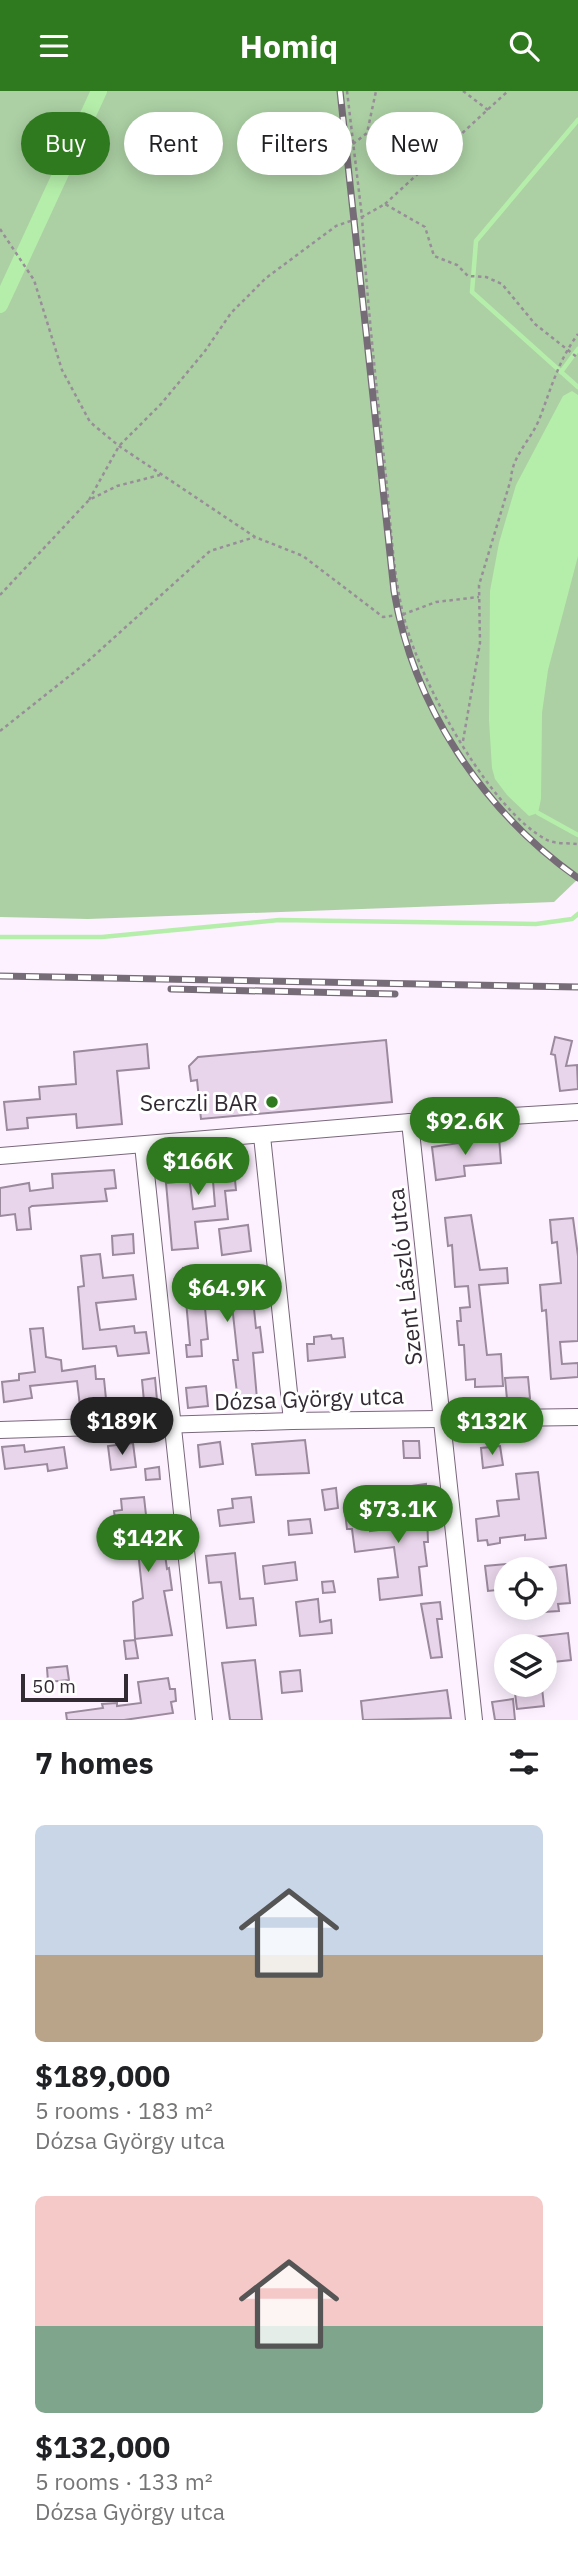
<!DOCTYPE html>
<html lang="en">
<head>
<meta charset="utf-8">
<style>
	:root { --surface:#fff; --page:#f6f6f6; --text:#202124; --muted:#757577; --accent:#2f791f }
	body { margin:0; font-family:"IBM Plex Sans",sans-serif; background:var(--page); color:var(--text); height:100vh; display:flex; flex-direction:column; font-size:26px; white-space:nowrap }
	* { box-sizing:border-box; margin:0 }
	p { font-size:23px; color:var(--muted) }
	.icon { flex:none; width:38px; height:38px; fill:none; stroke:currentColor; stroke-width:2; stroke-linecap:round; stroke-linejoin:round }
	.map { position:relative; height:1629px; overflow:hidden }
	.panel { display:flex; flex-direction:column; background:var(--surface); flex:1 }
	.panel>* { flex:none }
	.top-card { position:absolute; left:21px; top:21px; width:537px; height:63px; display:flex; gap:14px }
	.tools { position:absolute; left:494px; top:1466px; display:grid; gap:14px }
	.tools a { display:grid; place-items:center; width:63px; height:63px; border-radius:50%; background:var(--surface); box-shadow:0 4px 18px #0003; font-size:35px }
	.scale { position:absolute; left:21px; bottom:18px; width:107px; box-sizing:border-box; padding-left:7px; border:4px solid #332b34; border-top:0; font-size:19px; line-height:24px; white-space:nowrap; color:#332b34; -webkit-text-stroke:5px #fff; paint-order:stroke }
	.price { position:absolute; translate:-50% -60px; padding:0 16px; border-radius:24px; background:var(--accent); color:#fff; font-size:23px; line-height:46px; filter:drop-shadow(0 2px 4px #0008) }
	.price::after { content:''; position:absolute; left:50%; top:42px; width:21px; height:16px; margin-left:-10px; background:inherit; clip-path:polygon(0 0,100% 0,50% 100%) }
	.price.selected { background:#222; color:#fff }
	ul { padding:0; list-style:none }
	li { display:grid; align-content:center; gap:14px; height:371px; padding:0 35px }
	li span { display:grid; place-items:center; height:217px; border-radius:10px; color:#555 }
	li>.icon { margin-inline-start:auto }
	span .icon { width:126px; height:126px; fill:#fffc; stroke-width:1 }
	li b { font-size:30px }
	h2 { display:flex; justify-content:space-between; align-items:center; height:84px; padding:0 35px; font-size:30px }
	.pill { padding:0 24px; border-radius:32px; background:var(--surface); box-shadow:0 4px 18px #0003; font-size:24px; line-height:63px }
	.pill.selected { background:var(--accent); color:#fff }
	header { display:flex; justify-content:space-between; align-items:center; height:91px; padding:0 35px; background:var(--accent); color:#fff; font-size:32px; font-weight:700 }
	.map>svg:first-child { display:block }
</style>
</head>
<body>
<header><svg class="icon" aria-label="menu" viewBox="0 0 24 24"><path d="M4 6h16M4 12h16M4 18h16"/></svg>Homiq<svg class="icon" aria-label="search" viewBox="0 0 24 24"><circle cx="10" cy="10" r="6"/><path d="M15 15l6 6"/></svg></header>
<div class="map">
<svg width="578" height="1629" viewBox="0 0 578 1629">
	<rect width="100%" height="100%" fill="#fdf1ff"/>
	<path fill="#acd0a4" d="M0 0H578V788L554 811 88 828 0 826Z"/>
	<path fill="#b5eeaa" d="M572 300 578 304V465L548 579 542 622 541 708 538 722 529 725 507 704 495 688 492 677 489 629 490 500 499 452 516 394 563 305Z"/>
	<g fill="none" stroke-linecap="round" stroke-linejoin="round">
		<g stroke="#b5eeaa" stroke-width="4.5">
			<path d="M578 29 476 150 472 201 578 296"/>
			<path d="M561 281 578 258"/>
			<path d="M538 722 578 744"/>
			<path d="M0 846H102L279 829 536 833 572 828 578 823"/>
		</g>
		<path stroke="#b5eeaa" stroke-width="16" d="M0 214 99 0"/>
	</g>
	<g fill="#e9d5eb" stroke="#9b899d" stroke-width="2" fill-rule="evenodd">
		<path d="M555 946 572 950 566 975 577 974 578 998 560 1000 555 964 551 963Z"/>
		<path d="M386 949 392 1011 201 1028 197 989 191 990 189 975 198 966Z"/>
		<path d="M147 953 149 977 117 980 122 1033 77 1037 76 1023 27 1027 28 1037 7 1039 4 1011 40 1008 39 996 76 993 74 961Z"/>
		<path d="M499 1046 501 1072 464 1075 465 1085 436 1089 432 1056Z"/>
		<path d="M224 1059 225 1070 233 1069 236 1099 225 1100 228 1128 195 1131 198 1157 172 1159 166 1092 175 1091 173 1074 205 1070 204 1062ZM213 1090 215 1115 193 1118 190 1092Z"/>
		<path d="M114 1079 116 1097 105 1098 107 1110 32 1115 29 1117 31 1138 17 1139 15 1123 0 1125V1097L29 1092 30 1100 53 1097 52 1083Z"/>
		<path d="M471 1124 480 1179 507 1177 508 1192 479 1194 487 1264 501 1263 503 1295 475 1296V1288L466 1289 464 1254H459L457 1230H461L460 1217 470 1216 468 1195 455 1196 452 1154 448 1155 445 1127Z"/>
		<path d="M573 1127 578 1165V1250L560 1251 562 1273 578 1272V1286L551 1288 546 1219 542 1220 540 1194 561 1192 557 1151 552 1152 550 1129Z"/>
		<path d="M248 1134 251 1160 222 1164 219 1138Z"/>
		<path d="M133 1143 134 1162 113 1164 112 1145Z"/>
		<path d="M100 1163 103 1187 133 1184 136 1208 96 1212 100 1239 134 1235 135 1242 146 1241 149 1262 118 1265 116 1255 83 1258 78 1196 84 1195 81 1165Z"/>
		<path d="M195 1176 197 1197 232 1193 237 1191V1188L260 1185 263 1207 253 1208 256 1237 260 1236 263 1261 253 1262 257 1308 238 1310 233 1269H238L232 1214 205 1217 208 1248 201 1249 202 1265 187 1266 186 1254H190L183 1177Z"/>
		<path d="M43 1237 46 1266 61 1269 62 1280 95 1275 96 1288H104L106 1308 99 1309V1313L80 1315 77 1290 30 1295 32 1307 4 1311 2 1291 19 1289V1283L35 1281 30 1238Z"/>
		<path d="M331 1244 332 1248 343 1247 345 1266 308 1270 307 1253H314V1246Z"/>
		<path d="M528 1286 530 1307 507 1308 505 1287Z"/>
		<path d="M155 1287 158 1320 145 1321 142 1289Z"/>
		<path d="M206 1295 208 1315 188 1317 186 1297Z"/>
		<path d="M305 1349 309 1382 256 1384 252 1353Z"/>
		<path d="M403 1350H419L420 1367H404Z"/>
		<path d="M220 1351 223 1373 200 1376 198 1354Z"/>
		<path d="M133 1352 136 1376 111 1379 108 1355Z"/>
		<path d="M24 1354 25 1361 64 1356 67 1377 48 1380 47 1373 5 1378 2 1356Z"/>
		<path d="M500 1355 503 1374 483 1377 481 1357Z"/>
		<path d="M159 1376 160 1388 146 1389 145 1378Z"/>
		<path d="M538 1381 546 1447 525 1449V1444L500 1447V1452L488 1454 487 1449 478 1450 476 1428 499 1425 497 1410 519 1408 516 1383Z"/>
		<path d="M426 1393 428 1451H424L427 1475 419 1476 422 1504 380 1509 378 1488 398 1486 394 1456 355 1461 352 1438H347L345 1421 356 1419 357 1427 369 1426 370 1440 409 1435 404 1396Z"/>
		<path d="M336 1397 338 1417 325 1419 322 1399Z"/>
		<path d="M144 1406 149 1451 163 1449 167 1478 169 1477 172 1499 164 1500 172 1544 135 1548 133 1511 143 1507 135 1432 116 1435 114 1420 122 1419 121 1408Z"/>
		<path d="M251 1406 254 1431 220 1435 218 1419 233 1417 232 1408Z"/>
		<path d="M310 1428 312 1442 289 1444 288 1430Z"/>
		<path d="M235 1462 240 1508 253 1507 256 1534 227 1537 221 1491 209 1492 206 1465Z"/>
		<path d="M295 1471 297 1489 265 1493 263 1475Z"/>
		<path d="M506 1473V1498L488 1500 485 1475Z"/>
		<path d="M566 1474 570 1512 558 1513 559 1520 544 1521V1477Z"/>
		<path d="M333 1490 335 1501 323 1502 322 1491Z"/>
		<path d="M318 1508 320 1531 331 1529 332 1542 300 1545 296 1511Z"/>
		<path d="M440 1511 442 1528H437L442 1566 431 1567 421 1513Z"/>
		<path d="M568 1542 571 1569 544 1572V1556H518V1548Z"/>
		<path d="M135 1549 138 1567 126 1568 124 1550Z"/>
		<path d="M255 1569 262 1629H230L222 1572Z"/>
		<path d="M67 1575 69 1589 48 1591 47 1577Z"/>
		<path d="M300 1579 302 1600 282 1602 280 1581Z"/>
		<path d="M168 1587 170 1598H175L176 1610 171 1611 173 1622 124 1629H67L66 1622 103 1617 102 1613 117 1612V1615L141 1612 138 1591Z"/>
		<path d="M514 1594 542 1597 544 1615 517 1618Z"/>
		<path d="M447 1599 451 1627 363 1629 361 1610Z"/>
		<path d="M513 1608 515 1629H495L492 1611Z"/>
	</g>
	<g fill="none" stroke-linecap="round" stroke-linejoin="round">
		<g stroke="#79677b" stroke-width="18">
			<g id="minor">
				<path d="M410 1031 474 1629"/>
				<path d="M262 1045 292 1330"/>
				<path d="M143 1054 204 1629"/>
				<path d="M0 1065 410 1031 578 1021"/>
				<path d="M0 1339 292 1330 578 1326"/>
			</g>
		</g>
		<g stroke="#988e99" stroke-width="2.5" stroke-dasharray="3.5 3.5" stroke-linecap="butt">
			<path d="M347 0 362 126 385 113 425 136 434 165 457 174 468 185 486 186 502 193 535 233 578 267"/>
			<path d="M463 0 488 19"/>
			<path d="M353 53 367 42 376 0"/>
			<path d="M385 113 508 0"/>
			<path d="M0 138 34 189 62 279 90 331 119 355 255 446 303 465 383 526 404 523 436 511 479 506"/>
			<path d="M89 409 119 355 161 313 205 260 231 222 266 187 336 135 362 126C367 213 377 299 386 386 391 433 393 489 406 534 423 595 490 719 547 749 555 753 568 752 578 753"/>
			<path d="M0 504 89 409 117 395 160 384"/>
			<path d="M0 640 87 571 210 460 255 446"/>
			<path d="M463 650 480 552 479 494 511 388C512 365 530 350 539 329 551 298 558 270 578 243"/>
		</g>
		<use href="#minor" stroke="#fff" stroke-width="16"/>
		<g stroke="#766c77" stroke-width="7">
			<g id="rail">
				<path d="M340 0 394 500C413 615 483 720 578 787"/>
				<path d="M0 885 578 896"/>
				<path d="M171 898 395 903"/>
			</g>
		</g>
		<use href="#rail" stroke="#fff" stroke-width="4.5" stroke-dasharray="13" stroke-linecap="butt"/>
	</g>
	<circle fill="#2f791f" stroke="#fff" stroke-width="2.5" cx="272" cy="1011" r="7"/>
	<g text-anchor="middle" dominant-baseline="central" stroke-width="6" stroke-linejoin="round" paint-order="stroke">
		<g font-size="23" fill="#332b34" stroke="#fff" text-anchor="end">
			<text x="258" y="1011">Serczli BAR</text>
		</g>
		<g font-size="23" fill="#332b34" stroke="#fff">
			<text transform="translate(404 1186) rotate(-96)">Szent László utca</text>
			<text transform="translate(309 1307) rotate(-2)">Dózsa György utca</text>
		</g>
	</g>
</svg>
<div class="tools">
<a><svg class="icon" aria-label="locate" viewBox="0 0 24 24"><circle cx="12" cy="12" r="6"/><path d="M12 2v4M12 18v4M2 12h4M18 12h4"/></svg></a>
<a><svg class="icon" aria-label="layers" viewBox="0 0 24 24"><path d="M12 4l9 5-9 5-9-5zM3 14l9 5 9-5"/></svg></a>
</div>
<div class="scale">50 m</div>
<b class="price" style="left:465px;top:1066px">$92.6K</b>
<b class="price" style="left:198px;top:1106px">$166K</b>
<b class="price" style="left:227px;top:1233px">$64.9K</b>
<b class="price selected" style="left:122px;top:1366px">$189K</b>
<b class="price" style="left:492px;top:1366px">$132K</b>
<b class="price" style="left:398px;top:1454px">$73.1K</b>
<b class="price" style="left:148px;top:1483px">$142K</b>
<div class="top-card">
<a class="pill selected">Buy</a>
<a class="pill">Rent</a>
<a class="pill">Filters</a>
<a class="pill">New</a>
</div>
</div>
<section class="panel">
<h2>7 homes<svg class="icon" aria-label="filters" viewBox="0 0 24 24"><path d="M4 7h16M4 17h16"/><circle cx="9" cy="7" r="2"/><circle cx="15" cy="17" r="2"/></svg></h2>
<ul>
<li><span style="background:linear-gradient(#c9d6e8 60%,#b9a48a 0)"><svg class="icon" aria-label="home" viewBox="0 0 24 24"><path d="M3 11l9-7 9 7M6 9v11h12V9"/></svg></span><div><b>$189,000</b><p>5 rooms · 183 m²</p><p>Dózsa György utca</p></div></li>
<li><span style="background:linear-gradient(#f6c9c9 60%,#7fa58c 0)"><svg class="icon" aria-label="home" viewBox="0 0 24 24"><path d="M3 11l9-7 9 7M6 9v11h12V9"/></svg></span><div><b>$132,000</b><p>5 rooms · 133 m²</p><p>Dózsa György utca</p></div></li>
</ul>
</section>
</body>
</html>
